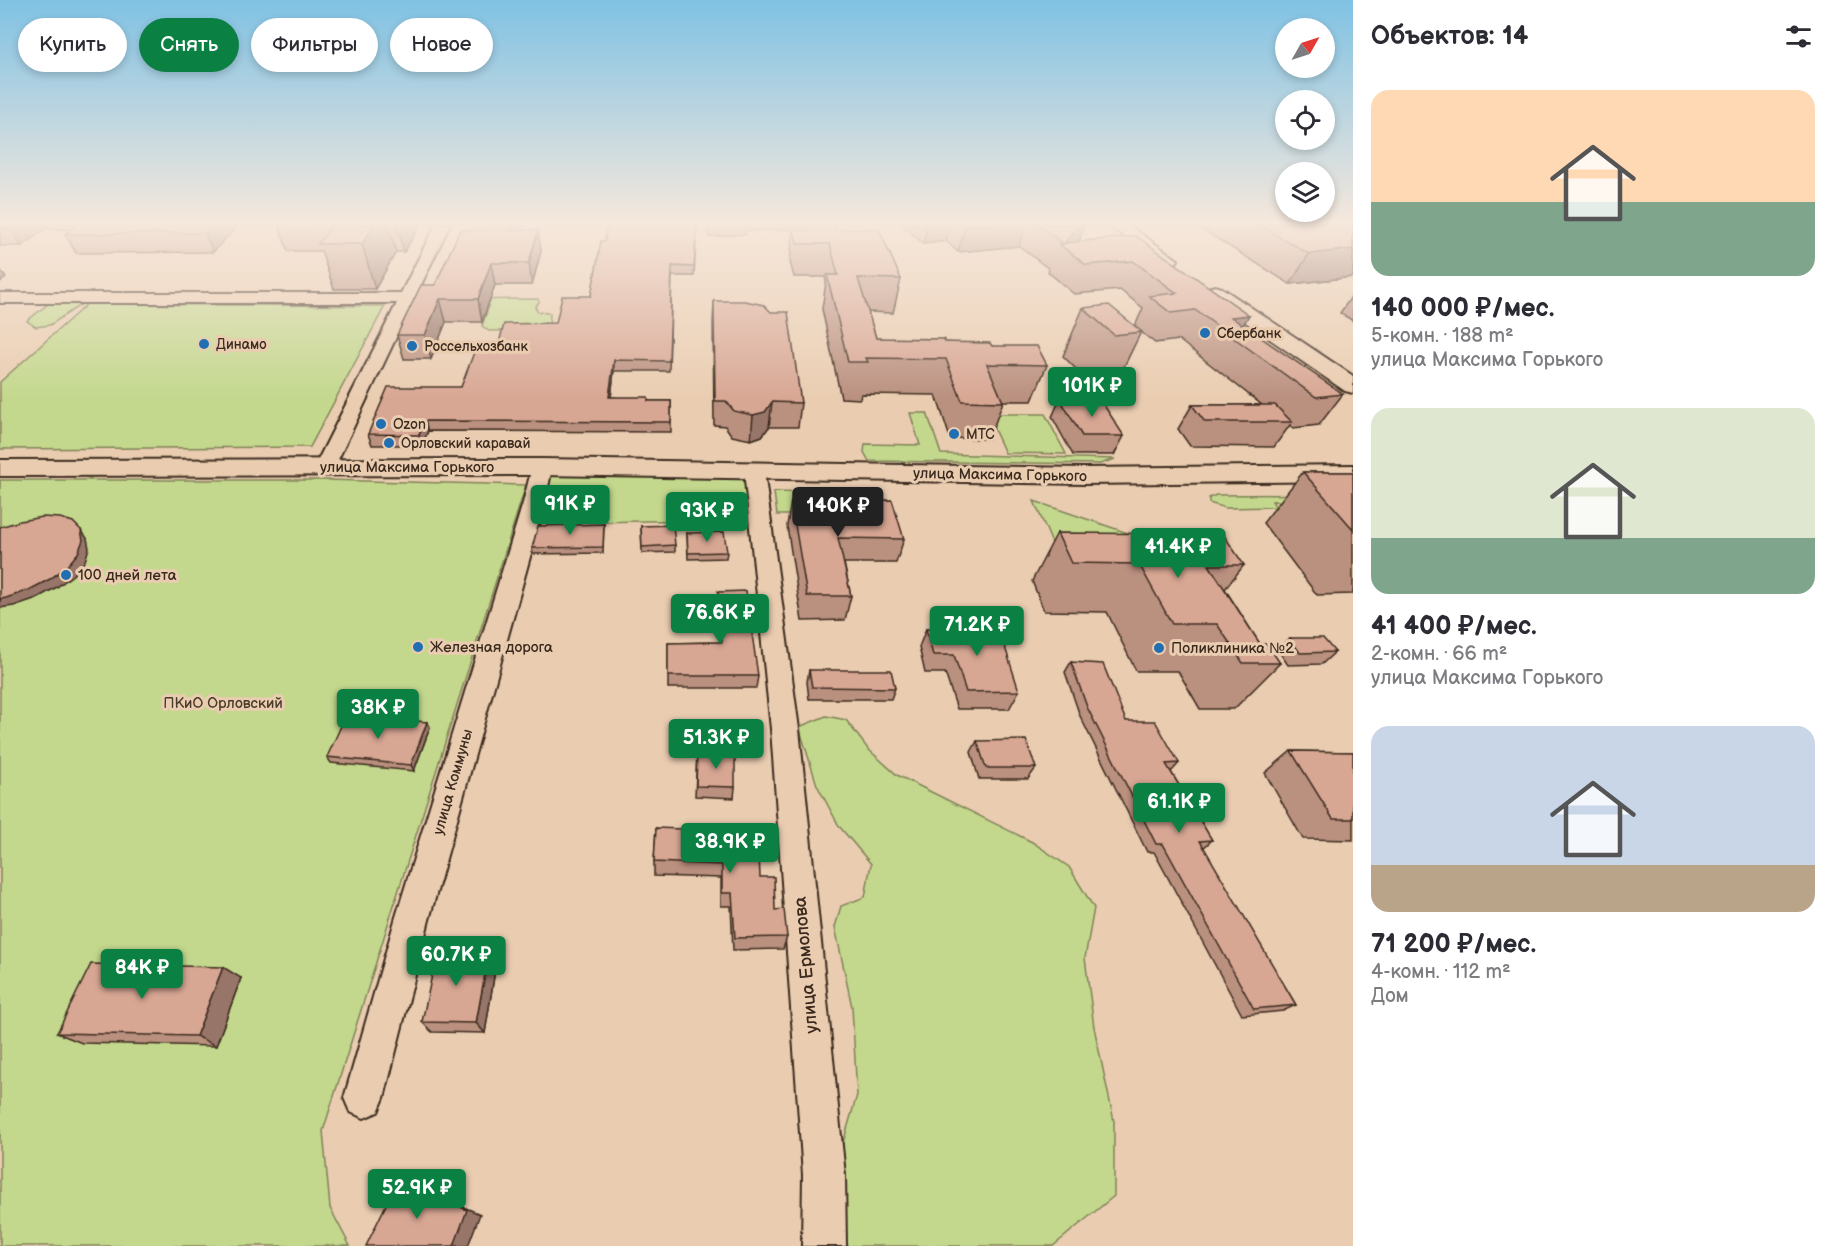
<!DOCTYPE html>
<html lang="ru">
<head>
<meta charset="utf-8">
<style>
	:root { --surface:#fff; --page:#f2f2f3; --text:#2b2b33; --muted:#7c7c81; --accent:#0b8043 }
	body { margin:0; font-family:"Balsamiq Sans",sans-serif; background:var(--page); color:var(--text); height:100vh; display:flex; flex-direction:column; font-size:22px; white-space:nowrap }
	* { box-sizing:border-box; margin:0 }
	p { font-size:20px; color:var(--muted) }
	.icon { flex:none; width:33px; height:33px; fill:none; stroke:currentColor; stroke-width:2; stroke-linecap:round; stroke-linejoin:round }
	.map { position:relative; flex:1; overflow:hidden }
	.side { display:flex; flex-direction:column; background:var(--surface); width:480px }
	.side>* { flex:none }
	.guide { position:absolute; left:18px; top:18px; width:570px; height:54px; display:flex; gap:12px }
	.needle { width:39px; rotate:51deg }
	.controls { position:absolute; left:1275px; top:18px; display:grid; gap:12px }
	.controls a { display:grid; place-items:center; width:60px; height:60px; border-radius:50%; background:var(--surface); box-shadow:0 3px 9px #0003; font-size:30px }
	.price { position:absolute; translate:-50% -51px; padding:0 14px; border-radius:6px; background:var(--accent); color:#fff; font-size:20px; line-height:39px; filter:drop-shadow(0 2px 3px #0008) }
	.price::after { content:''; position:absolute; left:50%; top:36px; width:18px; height:14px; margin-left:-9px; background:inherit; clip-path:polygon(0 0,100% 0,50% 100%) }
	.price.current { background:#222; color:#fff }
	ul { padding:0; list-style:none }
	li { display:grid; align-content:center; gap:12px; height:318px; padding:0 18px }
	li span { display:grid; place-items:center; height:186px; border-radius:18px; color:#555 }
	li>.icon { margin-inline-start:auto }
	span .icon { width:108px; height:108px; fill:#fffc; stroke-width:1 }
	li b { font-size:26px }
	h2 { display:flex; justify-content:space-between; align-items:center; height:72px; padding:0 18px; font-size:26px }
	.tag { padding:0 21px; border-radius:27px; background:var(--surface); box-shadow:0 3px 9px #0003; font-size:21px; line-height:54px }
	.tag.current { background:var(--accent); color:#fff }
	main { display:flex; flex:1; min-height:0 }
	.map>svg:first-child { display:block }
</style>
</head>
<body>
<main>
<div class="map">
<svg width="1353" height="1246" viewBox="0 0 1353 1246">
	<rect width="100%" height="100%" fill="#eacdb1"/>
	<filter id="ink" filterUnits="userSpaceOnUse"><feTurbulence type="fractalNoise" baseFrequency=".0167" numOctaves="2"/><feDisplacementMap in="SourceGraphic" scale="12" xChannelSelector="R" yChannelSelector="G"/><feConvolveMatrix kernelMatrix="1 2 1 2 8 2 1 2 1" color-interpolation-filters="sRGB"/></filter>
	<g filter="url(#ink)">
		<g fill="#c3d88d" stroke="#7f8156" stroke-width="1.5">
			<path d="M538 299 539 302 535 307 538 312 550 313 549 330 489 331 482 326 489 306H430L432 300Z"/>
			<path d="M48 304H82L50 325 36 327 27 321Z"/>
			<path d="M87 304 385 306 310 447 0 449V382Z"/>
			<path d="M910 413H927L941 454 1115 459 1100 464 869 461 864 452 865 444 920 445Z"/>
			<path d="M987 414H1045L1066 454 1005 453Z"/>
			<path d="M547 475H747L753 519 538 523Z"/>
			<path d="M0 480H324L526 485 323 1131 330 1208 350 1246H0Z"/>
			<path d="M774 492 820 493 823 509 809 515H777Z"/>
			<path d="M1353 494V502L1272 501 1276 507 1226 508 1209 503V498L1216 495Z"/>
			<path d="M1034 501 1201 558 1058 557Z"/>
			<path d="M826 716 846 720 868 749 897 775 1032 842 1069 867 1094 908 1085 958 1094 1027 1114 1121V1196L1053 1246H831L840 1153 857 1095 852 1007 835 927 841 906 865 897 871 864 839 826 817 785 799 727Z"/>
		</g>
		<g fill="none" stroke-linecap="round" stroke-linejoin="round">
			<g stroke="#3b2a1e" stroke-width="4">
				<g id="minor">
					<path d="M436 224H450L335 466 332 471 325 472 318 471 315 466 397 303H0V293H401Z"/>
					<path d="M542 461 549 462 552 467 545 503 429 920 384 1098 378 1112 364 1118 350 1112 344 1098 395 920 523 503 532 467 535 462Z"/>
					<path d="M754 464 761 466 764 471 799 729 845 1175 846 1246H802L803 1175 771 729 744 471 747 466Z"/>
				</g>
			</g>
			<g stroke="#3b2a1e" stroke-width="4">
				<g id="major">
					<path d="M1107 224H1127L1178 260 1175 264H1163Z"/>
					<path d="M1215 286 1222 288 1353 376V393L1345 391 1208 296 1205 292 1208 288Z"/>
					<path d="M542 459 1084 468 1353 465V481L1084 484 542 475 0 476V460Z"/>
				</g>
			</g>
			<use href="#minor" fill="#eacdb1" fill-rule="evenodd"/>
			<use href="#major" fill="#eacdb1" fill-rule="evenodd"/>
		</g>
		<g fill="#ba907f" stroke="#3b2a1e" stroke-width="1.5">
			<path d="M0 224H239L213 252 76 253 65 234 71 229H45L22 246H0Z"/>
			<path d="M278 224H421L404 252H396L375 289H334L321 251H288Z"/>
			<path d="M697 224 694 276H672L669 371H614L611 397 649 401H671V432L428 431 422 445H372L368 434 461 387 498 347 556 323 591 296 605 241Z"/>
			<path d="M705 224H833L835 229 901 279 893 313 868 312 876 338 945 342 992 346 1047 365 1032 401H1002L1003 402 989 439 950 438 936 395 861 394 860 399 841 398 822 309 826 282 825 277H794L790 262 793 229 746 231V234L709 237Z"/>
			<path d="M902 224H1085L1079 242 1136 236 1243 326 1343 394 1319 425 1293 428 1290 425 1274 447 1190 446 1178 429 1192 405H1262L1179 340 1155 343 1141 332 1117 381 1091 384 1063 356 1083 308 1135 326 1143 308 1120 290 1074 294 1048 272 1049 269 1019 246 958 252 946 241 923 244Z"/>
			<path d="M1193 224H1353V277L1290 284Z"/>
			<path d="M521 230H538L541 251 532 285H495L482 322H446L431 359H404L397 335 435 285Z"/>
			<path d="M1353 294V321L1340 313Z"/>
			<path d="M714 301 801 403 798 427H769L762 436 751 440 732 436 725 426 714 425 713 323Z"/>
			<path d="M1060 399 1124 436 1114 455H1073L1052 417Z"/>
			<path d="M1303 472H1353V594L1317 595 1263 523Z"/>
			<path d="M791 501 904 539 896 563H844L851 596 845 620 802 621 787 526Z"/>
			<path d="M604 524 603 553 533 554 532 548Z"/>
			<path d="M641 526 675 545V552L642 553Z"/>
			<path d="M687 533 727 552 726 558 688 559Z"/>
			<path d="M1057 533 1244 565 1225 589 1260 644 1280 663 1234 709H1200L1178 671H1136L1107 612 1044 611 1032 581Z"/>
			<path d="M718 592 758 676 756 688H668V643L720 642 717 604Z"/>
			<path d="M926 629 1019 691 1009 709H957L945 673H925L919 647Z"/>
			<path d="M1290 638 1335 652 1322 664 1288 665 1278 650Z"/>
			<path d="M1071 662 1126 721 1179 763 1171 772 1212 840 1203 848 1296 1005 1283 1011 1242 1015 1154 852H1147L1080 716 1065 672Z"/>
			<path d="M809 670 895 688 891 699H809L807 682Z"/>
			<path d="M427 722 430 727 414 771 331 763 327 757Z"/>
			<path d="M977 741 1036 768 1028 779H979L971 752Z"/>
			<path d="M1291 751 1353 752V840L1303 839 1265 773Z"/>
			<path d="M697 752 735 787 734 798 695 796Z"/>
			<path d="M656 828 760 877 787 937 783 949 733 950 731 906H721V878L654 876V862Z"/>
			<path d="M496 964 485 1033 432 1032 422 1022Z"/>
			<path d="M241 978 216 1046 82 1043 57 1033Z"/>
		</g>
		<g fill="#977568" stroke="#3b2a1e" stroke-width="1.5">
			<path d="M15 224H42L45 229 22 246 10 228Z"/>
			<path d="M214 224H239L213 252 205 233Z"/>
			<path d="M375 224H388L396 252 375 289 362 244Z"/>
			<path d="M396 224H421L404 252Z"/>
			<path d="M512 224H523L514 251 510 230Z"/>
			<path d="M928 224H950L946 241 923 244Z"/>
			<path d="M966 224H1026L1019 246 958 252Z"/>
			<path d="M1081 224H1085L1078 244 1064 243Z"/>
			<path d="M538 230 541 251 532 285 529 263Z"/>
			<path d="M1353 249V277L1290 284 1309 254Z"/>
			<path d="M491 263 495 285 482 322 478 299Z"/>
			<path d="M0 269 6 278 0 282Z"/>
			<path d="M440 299 446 322 431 359 425 335Z"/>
			<path d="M1249 315 1235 339 1231 317Z"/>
			<path d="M614 360V371L610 407 609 397Z"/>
			<path d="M772 402 769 427 762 436 751 440 753 415Z"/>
			<path d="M425 421 428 431 422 445 419 435Z"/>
			<path d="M81 530 87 538 89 548 85 561 74 574 57 587 37 598 14 606 0 608V599Z"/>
			<path d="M427 722 430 727 414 771 411 765Z"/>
			<path d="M489 952 496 964 485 1033 476 1023Z"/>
			<path d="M223 967 241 978 216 1046 196 1036Z"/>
			<path d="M398 1180 414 1186 480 1214 468 1246H454Z"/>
		</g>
		<g fill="#d8a794" stroke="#3b2a1e" stroke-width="1.5">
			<path d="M0 224H15L10 228H0Z"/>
			<path d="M77 224H214L205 233 65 234Z"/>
			<path d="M333 224H375L362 244H318Z"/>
			<path d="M490 224H512L510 230H538L529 263H491L478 299H440L425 335H397L421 285H435L460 230H487Z"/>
			<path d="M606 224H697L694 267 672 266 669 361 614 360 609 397H648V401H671V422L425 421 419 435 368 434 388 387H461L476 347H498L504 324 556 323 562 296H591L601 241H605Z"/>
			<path d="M806 224H833L835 229H879L901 279 858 278 876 338 944 339 945 342 990 343 992 346H1037L1047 365 987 364 1003 402 962 401 946 359 866 358 868 362H848L827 275H838L830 244H798L793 230H808Z"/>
			<path d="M1036 224H1081L1064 243 1136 236 1249 315 1231 317 1343 394 1316 397 1195 310 1171 313 1149 296 1177 293 1133 261 1086 265 1059 244H1064Z"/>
			<path d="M1257 224H1353V249L1309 254Z"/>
			<path d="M714 301H745L764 305 771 312H788L801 403 772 402 765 412 753 415 734 411 726 401H715Z"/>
			<path d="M1109 305 1142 332 1114 335 1083 308Z"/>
			<path d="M1060 399H1100L1124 436H1082Z"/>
			<path d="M1192 405H1275L1292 422H1205Z"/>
			<path d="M1303 472H1353V529Z"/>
			<path d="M892 500 904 539 838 538 851 596H807L791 501Z"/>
			<path d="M42 517 60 518 73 522 81 530 83 540 78 553 67 566 50 579 29 590 6 598 0 599V527L20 521Z"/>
			<path d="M604 524 603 547 532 548 538 526Z"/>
			<path d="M673 525 675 545 642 547 641 526Z"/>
			<path d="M724 532 727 552 688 553 687 533Z"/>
			<path d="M1057 533 1223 534 1244 565H1209L1260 644H1267L1280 663H1243L1217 624H1172L1139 564 1071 563Z"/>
			<path d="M746 591 758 676H668V643L722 642 718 592Z"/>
			<path d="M999 628 1019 691 966 692 954 655H933L926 629Z"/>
			<path d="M1290 638H1323L1335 652 1300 653Z"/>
			<path d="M1071 662 1103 664 1126 721H1155L1179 763 1166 764 1212 840 1200 841 1296 1005 1254 1009 1163 844H1156L1087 707Z"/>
			<path d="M809 670H891L895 688 812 687Z"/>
			<path d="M346 715 427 722 411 765 327 757Z"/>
			<path d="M1026 740 1036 768H986L977 741Z"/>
			<path d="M1291 751 1353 752V819H1333Z"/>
			<path d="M697 752 735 754V787L696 786Z"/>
			<path d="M656 828 758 832 760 877H774L775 910 784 909 787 937 735 938 732 893H722V865L654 862Z"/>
			<path d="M437 951 489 952 476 1023 422 1022Z"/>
			<path d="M91 964 223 967 196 1036 57 1033Z"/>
			<path d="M398 1180 467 1210 454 1246H366Z"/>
		</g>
	</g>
	<linearGradient id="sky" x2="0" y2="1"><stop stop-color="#80c2e4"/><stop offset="0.56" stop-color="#f6e8dc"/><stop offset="1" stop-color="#f6e8dc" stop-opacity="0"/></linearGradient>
	<rect width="1353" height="399" fill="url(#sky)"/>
	<g fill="#1f6fb2" stroke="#eacdb1" stroke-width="2">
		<circle cx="1205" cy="333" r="6"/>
		<circle cx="204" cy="344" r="6"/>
		<circle cx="412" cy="346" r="6"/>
		<circle cx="381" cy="424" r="6"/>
		<circle cx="954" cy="434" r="6"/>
		<circle cx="389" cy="443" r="6"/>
		<circle cx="66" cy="575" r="6"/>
		<circle cx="418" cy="647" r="6"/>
		<circle cx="1159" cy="648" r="6"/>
	</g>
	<g text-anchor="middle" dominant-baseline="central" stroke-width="6" stroke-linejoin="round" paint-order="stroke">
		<g font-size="14" fill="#3b2a1e" stroke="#eacdb1" text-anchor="start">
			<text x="1217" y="333">Сбербанк</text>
			<text x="216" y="344">Динамо</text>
			<text x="424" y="346">Россельхозбанк</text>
			<text x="393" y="424">Ozon</text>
			<text x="966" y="434">МТС</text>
			<text x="401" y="443">Орловский каравай</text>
		</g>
		<g font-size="15" fill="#3b2a1e" stroke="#eacdb1">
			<text x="407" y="467">улица Максима Горького</text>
			<text transform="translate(1000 475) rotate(1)">улица Максима Горького</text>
			<text transform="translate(453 782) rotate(-74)">улица Коммуны</text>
		</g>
		<g font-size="15" fill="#3b2a1e" stroke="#eacdb1" text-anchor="start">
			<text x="78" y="575">100 дней лета</text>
			<text x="430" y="647">Железная дорога</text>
			<text x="1171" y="648">Поликлиника №2</text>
		</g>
		<g font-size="15" fill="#493b29" stroke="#eacdb1">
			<text x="223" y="703">ПКиО Орловский</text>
		</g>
		<g font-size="18" fill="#3b2a1e" stroke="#eacdb1">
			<text transform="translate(806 965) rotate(-95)">улица Ермолова</text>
		</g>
	</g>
</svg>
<div class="controls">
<a><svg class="needle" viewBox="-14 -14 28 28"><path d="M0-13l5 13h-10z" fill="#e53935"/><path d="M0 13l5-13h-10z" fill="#7c7c81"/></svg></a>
<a><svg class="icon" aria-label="locate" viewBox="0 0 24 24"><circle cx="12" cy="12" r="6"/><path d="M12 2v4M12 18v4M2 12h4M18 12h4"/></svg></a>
<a><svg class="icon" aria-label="layers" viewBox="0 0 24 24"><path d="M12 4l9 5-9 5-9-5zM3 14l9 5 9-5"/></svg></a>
</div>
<b class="price" style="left:1092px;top:418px">101K ₽</b>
<b class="price" style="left:570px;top:536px">91K ₽</b>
<b class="price current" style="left:838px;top:538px">140K ₽</b>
<b class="price" style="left:707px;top:543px">93K ₽</b>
<b class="price" style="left:1178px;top:579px">41.4K ₽</b>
<b class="price" style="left:720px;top:645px">76.6K ₽</b>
<b class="price" style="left:977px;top:657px">71.2K ₽</b>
<b class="price" style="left:378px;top:740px">38K ₽</b>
<b class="price" style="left:716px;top:770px">51.3K ₽</b>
<b class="price" style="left:1179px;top:834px">61.1K ₽</b>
<b class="price" style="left:730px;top:874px">38.9K ₽</b>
<b class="price" style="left:456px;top:987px">60.7K ₽</b>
<b class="price" style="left:142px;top:1000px">84K ₽</b>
<b class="price" style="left:417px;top:1220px">52.9K ₽</b>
<div class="guide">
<a class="tag">Купить</a>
<a class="tag current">Снять</a>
<a class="tag">Фильтры</a>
<a class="tag">Новое</a>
</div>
</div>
<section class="side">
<h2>Объектов: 14<svg class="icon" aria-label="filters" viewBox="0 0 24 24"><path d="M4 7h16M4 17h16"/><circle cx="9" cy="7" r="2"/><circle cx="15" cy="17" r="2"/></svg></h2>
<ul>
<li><span style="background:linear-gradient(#ffd9b3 60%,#7fa58c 0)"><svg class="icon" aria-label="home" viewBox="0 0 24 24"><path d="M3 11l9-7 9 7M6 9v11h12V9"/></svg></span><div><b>140 000 ₽/мес.</b><p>5-комн. · 188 m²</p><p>улица Максима Горького</p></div></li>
<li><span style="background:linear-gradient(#dfe7d0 70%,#7fa58c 0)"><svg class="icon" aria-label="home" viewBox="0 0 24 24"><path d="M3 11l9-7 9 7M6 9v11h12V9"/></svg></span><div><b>41 400 ₽/мес.</b><p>2-комн. · 66 m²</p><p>улица Максима Горького</p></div></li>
<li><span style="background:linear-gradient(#c9d6e8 75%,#b9a48a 0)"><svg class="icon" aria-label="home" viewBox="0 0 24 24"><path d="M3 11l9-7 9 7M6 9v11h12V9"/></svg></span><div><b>71 200 ₽/мес.</b><p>4-комн. · 112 m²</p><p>Дом</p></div></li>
</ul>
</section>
</main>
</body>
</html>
